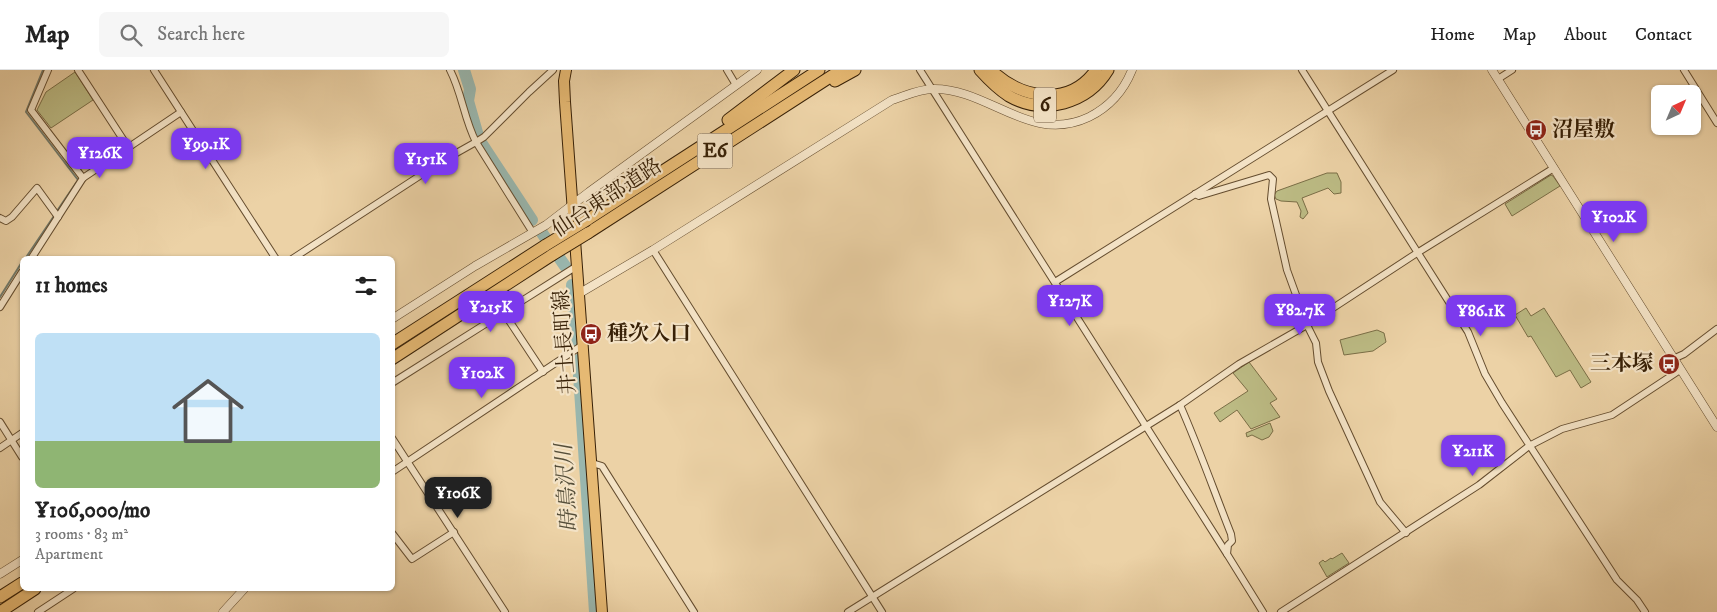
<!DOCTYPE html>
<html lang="en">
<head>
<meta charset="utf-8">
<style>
	:root { --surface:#fff; --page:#f6f6f6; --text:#222; --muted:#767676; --line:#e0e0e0; --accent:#7c3aed }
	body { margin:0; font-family:"IM FELL DW Pica","Noto Serif JP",serif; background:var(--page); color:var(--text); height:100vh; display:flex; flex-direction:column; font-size:19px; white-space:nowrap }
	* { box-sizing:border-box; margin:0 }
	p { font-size:16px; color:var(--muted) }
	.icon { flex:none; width:28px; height:28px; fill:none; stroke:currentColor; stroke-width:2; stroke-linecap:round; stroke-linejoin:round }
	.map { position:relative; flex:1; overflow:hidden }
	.drawer { position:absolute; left:20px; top:186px; width:375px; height:335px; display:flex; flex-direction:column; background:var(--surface); border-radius:8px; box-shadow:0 1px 4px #0004 }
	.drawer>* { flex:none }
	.needle { width:32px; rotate:44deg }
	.buttons { position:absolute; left:1651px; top:15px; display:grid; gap:10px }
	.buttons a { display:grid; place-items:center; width:50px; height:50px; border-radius:8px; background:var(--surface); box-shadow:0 1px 4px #0004; font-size:25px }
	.price { position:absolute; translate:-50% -42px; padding:0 11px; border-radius:10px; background:var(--accent); color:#fff; font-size:16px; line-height:32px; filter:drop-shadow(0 1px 2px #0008) }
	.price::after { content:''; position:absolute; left:50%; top:30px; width:15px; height:11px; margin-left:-8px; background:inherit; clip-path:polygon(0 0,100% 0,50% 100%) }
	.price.current { background:#222; color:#fff }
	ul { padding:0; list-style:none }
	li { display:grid; align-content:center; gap:10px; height:265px; padding:0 15px }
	li span { display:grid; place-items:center; height:155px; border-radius:8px; color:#555 }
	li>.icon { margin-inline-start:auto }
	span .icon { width:90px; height:90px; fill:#fffc; stroke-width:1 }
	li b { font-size:21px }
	h2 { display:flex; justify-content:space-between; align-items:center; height:60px; padding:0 15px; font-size:21px }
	header { display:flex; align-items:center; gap:30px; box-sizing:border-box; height:70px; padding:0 25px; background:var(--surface); border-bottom:1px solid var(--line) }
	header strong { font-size:24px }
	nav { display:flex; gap:28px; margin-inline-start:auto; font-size:18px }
	.search { width:350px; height:45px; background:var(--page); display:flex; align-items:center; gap:12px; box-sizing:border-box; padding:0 18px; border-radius:8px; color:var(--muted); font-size:19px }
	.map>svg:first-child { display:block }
</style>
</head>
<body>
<header>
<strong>Map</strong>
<div class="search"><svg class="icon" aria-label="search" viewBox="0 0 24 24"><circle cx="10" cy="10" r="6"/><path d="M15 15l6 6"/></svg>Search here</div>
<nav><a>Home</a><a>Map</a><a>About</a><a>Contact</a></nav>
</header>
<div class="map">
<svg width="1717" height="542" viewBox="0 0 1717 542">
	<rect width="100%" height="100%" fill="#ecd2a6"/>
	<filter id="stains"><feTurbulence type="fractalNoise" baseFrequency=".004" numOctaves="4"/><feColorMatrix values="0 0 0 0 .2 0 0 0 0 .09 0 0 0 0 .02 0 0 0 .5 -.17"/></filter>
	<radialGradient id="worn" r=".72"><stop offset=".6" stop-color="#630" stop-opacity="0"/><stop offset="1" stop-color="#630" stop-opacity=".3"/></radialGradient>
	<g fill="#bcbb84" stroke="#7a6e46">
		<path d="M75 2 93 30 51 58 37 40 46 22Z"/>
		<path d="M1327 103H1337L1341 112V123L1334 124 1328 118 1302 128 1308 143 1303 149 1300 147 1301 141 1297 132 1281 131 1276 129 1274 125 1277 121Z"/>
		<path d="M1551 105 1553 106 1560 116 1512 146 1505 134Z"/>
		<path d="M1526 238 1531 246 1544 238 1591 312 1581 318 1570 300 1556 307 1531 266 1528 267 1515 245Z"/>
		<path d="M1377 260 1384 263 1386 272 1373 281 1344 285 1340 270Z"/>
		<path d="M1249 292 1277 329 1270 333 1280 347 1251 359 1237 340 1220 352 1214 343 1248 321 1233 303Z"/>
		<path d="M1270 353 1273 361 1269 367 1262 370 1252 365 1247 367 1246 363Z"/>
		<path d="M1342 483 1349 493 1327 507 1319 493 1323 490 1325 492 1331 488 1332 489Z"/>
	</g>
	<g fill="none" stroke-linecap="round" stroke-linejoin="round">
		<g stroke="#727a6b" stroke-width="2">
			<path d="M43 0 26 42 78 110 57 141"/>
			<path d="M25 189 54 146"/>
			<path d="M0 227 22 192"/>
		</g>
		<g stroke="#99b6ad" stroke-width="12">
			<path d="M464 0 470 19 468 31 478 66"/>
			<path d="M482 74 532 150"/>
			<path d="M542 163 565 196"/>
			<path d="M572 215 576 274"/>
			<path d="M578 290 595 542"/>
		</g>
		<g stroke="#654d2f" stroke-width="8">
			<g id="minor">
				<path d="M48 0 31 40 83 108"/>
				<path d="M78 0 128 77"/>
				<path d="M154 0 276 189"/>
				<path d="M450 0C462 23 464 49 476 72L484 67 529 22 553 0"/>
				<path d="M727 0 736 15"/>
				<path d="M920 0 1227 484"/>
				<path d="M1302 0 1468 262 1485 304 1502 333 1617 510 1637 530 1645 542"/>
				<path d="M1684 0 1717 53"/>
				<path d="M1498 9 1512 0"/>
				<path d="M1195 124 1199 126 1269 105 1273 109 1271 129 1287 200 1307 255 1316 273 1318 292 1329 321 1380 432 1406 463"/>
				<path d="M0 148 6 151 12 147 37 118 58 147"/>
				<path d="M653 180 882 542"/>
				<path d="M31 189 83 108 181 42"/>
				<path d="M292 189 444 90 476 72 533 163"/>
				<path d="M1055 212 1393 0"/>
				<path d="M0 237 22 202"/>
				<path d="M504 243 543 302"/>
				<path d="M1673 289 1684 284 1717 259"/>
				<path d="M392 313 577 196"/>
				<path d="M1180 335C1199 378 1214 421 1231 464L1232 471 1228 475 1227 484 1263 542"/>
				<path d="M0 352 22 387"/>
				<path d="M392 368 505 542"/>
				<path d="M0 378 22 363"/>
				<path d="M592 393 602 396 694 542"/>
				<path d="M392 402 584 274"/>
				<path d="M392 463 412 489 454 462"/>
				<path d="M38 542 73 519"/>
				<path d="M848 542 1180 335 1239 294 1307 255 1417 183 1554 98"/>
				<path d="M1281 542 1479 415 1529 376 1562 359 1612 345 1680 300"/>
			</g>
		</g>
		<g stroke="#654d2f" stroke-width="9">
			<g id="tertiary">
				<path d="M1492 0 1717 357"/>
				<path d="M580 223 653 180 892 30C905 26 919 19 933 19 989 18 1030 75 1089 47 1109 37 1124 20 1132 0"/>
				<path d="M392 249 475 196 546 155 589 122 757 0"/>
				<path d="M0 504 22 490"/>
				<path d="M223 542 244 519"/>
			</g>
		</g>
		<g stroke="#382107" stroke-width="12">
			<path id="primary" d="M566 0 564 11 565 32 602 542"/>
		</g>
		<g stroke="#382107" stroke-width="13">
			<g id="motorway">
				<path d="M980 0C989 10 998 19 1009 26 1044 46 1088 33 1108 0"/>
				<path d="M991 0C1021 29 1069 38 1096 0"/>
				<path d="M835 11 855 0"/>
				<path d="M728 50 794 0"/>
				<path d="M587 150 819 0"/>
				<path d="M588 163 841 0"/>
				<path d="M392 274 546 175"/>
				<path d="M392 289 552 185"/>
				<path d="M0 527 22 513"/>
				<path d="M0 542 35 519"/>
			</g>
		</g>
		<use href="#minor" stroke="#f3e2c5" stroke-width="6"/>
		<use href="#tertiary" stroke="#f3e2c5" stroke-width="8"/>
		<use href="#primary" stroke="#e6b973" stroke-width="10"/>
		<use href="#motorway" stroke="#e6b973" stroke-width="11"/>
		<g stroke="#382107" stroke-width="13" stroke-linecap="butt">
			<g id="motorway-bridge">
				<path d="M546 175 587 150"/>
				<path d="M552 185 588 163"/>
			</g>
		</g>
		<use href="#motorway-bridge" stroke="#e6b973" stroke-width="11"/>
	</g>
	<defs>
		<g id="bus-disc" transform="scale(1.125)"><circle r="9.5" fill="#8f2418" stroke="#f3e2c5"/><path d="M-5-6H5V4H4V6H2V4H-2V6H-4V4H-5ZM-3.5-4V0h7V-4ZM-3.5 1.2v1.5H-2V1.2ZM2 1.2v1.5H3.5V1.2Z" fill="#fff"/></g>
	</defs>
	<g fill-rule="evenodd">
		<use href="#bus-disc" x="1536" y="60"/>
		<use href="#bus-disc" x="591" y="264"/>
		<use href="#bus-disc" x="1669" y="294"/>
	</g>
	<g text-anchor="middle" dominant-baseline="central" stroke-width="4.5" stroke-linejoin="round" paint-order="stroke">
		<g fill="#f3e2c5" stroke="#705b40" stroke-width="1">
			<rect x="1034" y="17.5" width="22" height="35" rx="4"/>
			<rect x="697.5" y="63.5" width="35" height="35" rx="4"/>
		</g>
		<g font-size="20" font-weight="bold" fill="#382107">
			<text x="1045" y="35">6</text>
			<text x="715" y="81">E6</text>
		</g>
		<g font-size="21" font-weight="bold" fill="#382107" stroke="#f3e2c5" text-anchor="start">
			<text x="1552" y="60">沼屋敷</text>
			<text x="607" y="264">種次入口</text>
			<text x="1653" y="294" text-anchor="end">三本塚</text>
		</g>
		<g font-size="21" fill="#382107" stroke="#f3e2c5">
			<text transform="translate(607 128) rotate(-33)">仙台東部道路</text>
			<text transform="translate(565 272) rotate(-94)">井土長町線</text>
		</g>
		<g font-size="22" font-style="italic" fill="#554e39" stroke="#f3e2c5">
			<text transform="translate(567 418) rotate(-94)">時鳥沢川</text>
		</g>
	</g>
	<rect width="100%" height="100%" filter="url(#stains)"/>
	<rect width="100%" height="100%" fill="url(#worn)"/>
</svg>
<div class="buttons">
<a><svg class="needle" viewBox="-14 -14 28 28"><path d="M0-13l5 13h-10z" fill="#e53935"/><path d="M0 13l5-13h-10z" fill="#767676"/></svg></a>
</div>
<b class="price" style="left:206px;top:100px">¥99.1K</b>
<b class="price" style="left:100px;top:109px">¥126K</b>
<b class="price" style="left:426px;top:115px">¥151K</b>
<b class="price" style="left:1614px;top:173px">¥102K</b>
<b class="price" style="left:1070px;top:257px">¥127K</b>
<b class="price" style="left:491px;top:263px">¥215K</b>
<b class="price" style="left:1300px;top:266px">¥82.7K</b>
<b class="price" style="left:1481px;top:267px">¥86.1K</b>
<b class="price" style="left:482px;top:329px">¥102K</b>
<b class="price" style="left:1473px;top:407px">¥211K</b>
<b class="price current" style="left:458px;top:449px">¥106K</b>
<section class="drawer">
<h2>11 homes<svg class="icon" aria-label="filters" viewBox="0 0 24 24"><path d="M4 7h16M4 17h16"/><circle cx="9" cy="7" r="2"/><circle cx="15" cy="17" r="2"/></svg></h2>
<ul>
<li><span style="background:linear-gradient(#bfe0f5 70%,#8fb573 0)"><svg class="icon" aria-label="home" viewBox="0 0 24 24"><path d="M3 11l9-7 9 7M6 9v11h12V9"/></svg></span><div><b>¥106,000/mo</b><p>3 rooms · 83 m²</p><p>Apartment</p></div></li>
</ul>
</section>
</div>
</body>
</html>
